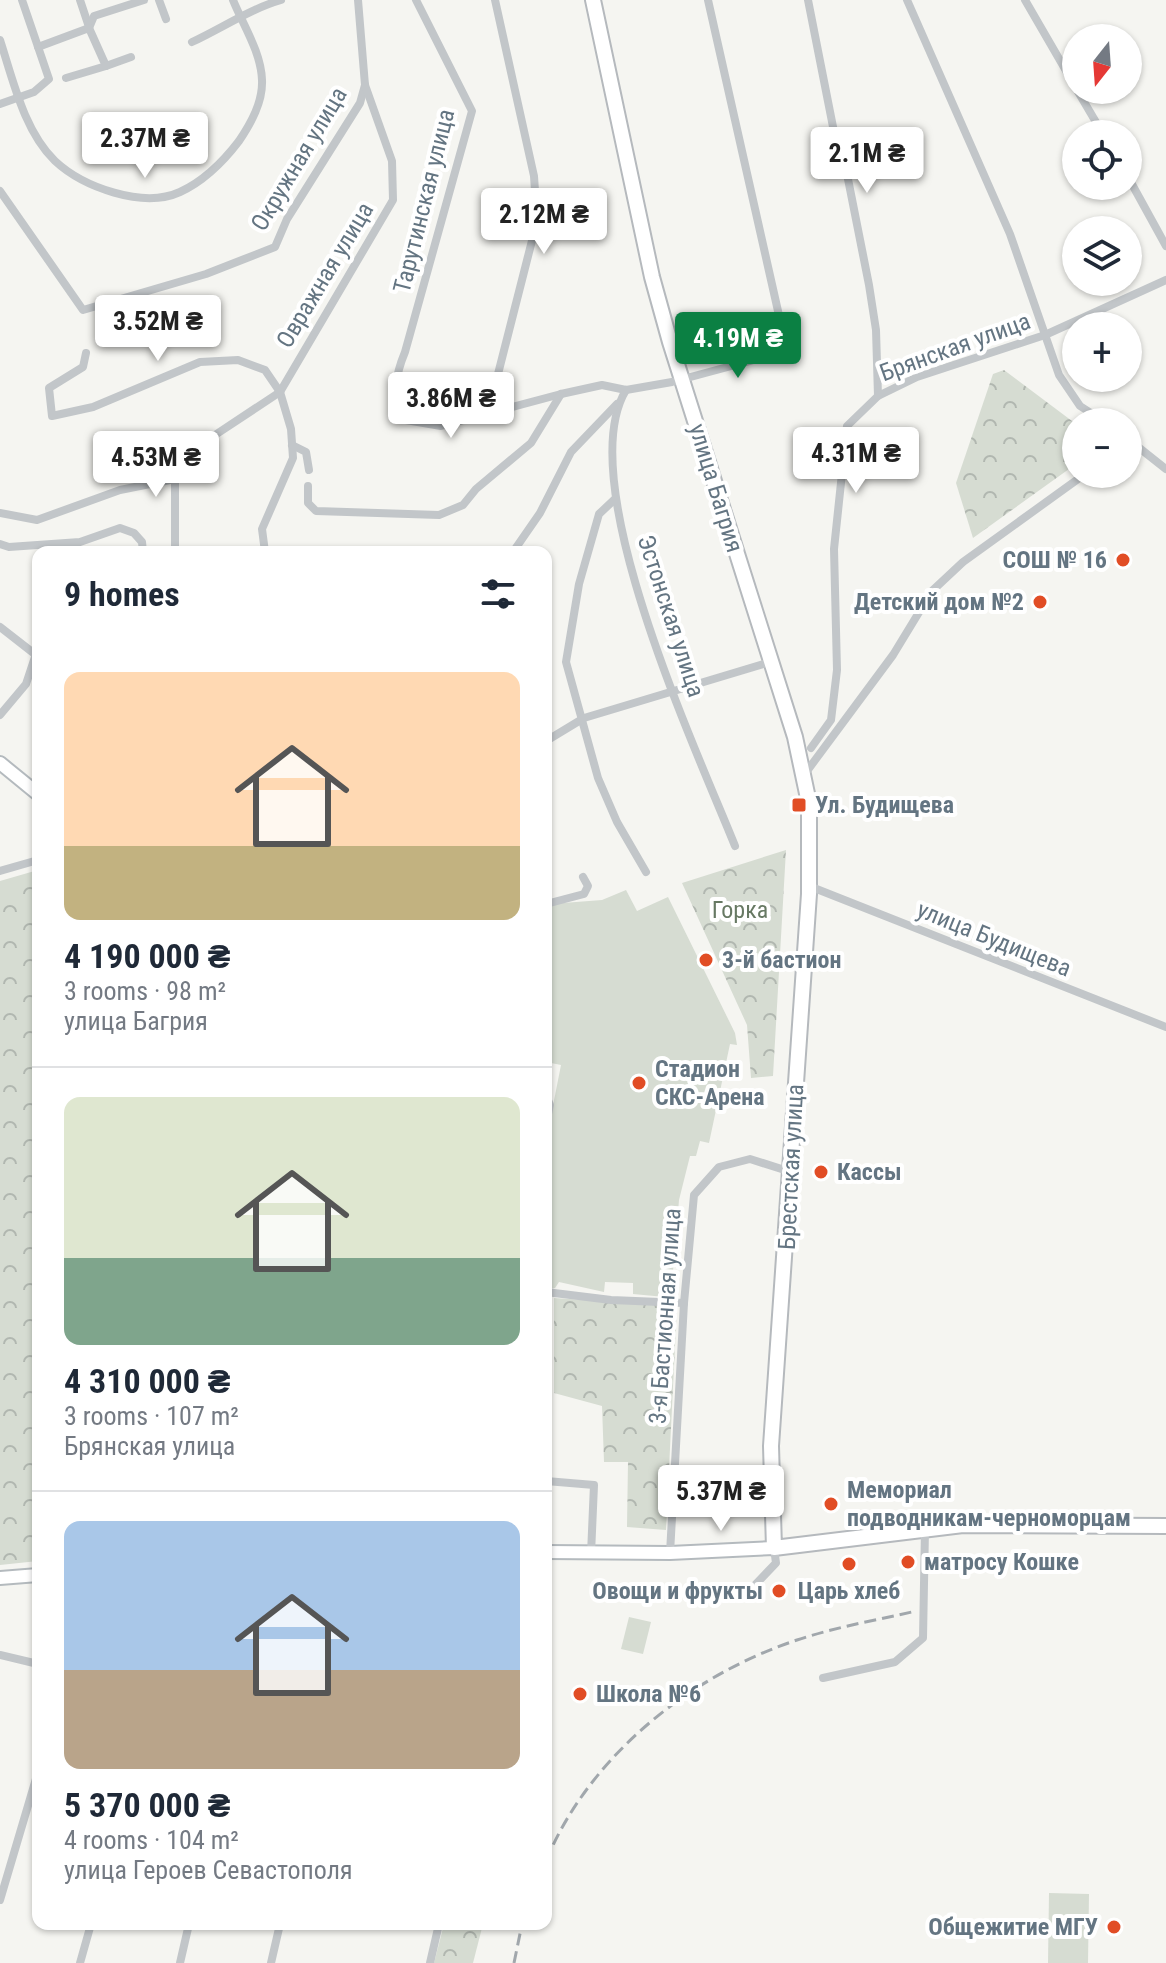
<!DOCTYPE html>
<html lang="en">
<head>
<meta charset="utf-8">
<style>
	:root { --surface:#fff; --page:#f6f6f7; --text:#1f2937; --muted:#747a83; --line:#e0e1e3; --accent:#0b8043 }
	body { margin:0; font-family:"Roboto Condensed",sans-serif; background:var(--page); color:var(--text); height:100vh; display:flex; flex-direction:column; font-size:30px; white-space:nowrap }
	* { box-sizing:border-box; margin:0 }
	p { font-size:26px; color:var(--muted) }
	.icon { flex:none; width:44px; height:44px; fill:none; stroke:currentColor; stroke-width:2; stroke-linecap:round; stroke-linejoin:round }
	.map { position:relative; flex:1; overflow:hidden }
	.side { position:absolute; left:32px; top:546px; width:520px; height:1384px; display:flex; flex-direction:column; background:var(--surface); border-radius:16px; box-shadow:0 2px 6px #0004 }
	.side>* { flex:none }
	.needle { width:52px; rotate:197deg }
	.fabs { position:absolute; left:1062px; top:24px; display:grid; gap:16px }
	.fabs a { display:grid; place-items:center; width:80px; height:80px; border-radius:50%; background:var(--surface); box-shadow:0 2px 6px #0004; font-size:40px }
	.price { position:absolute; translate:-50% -68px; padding:0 18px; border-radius:8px; background:#fff; color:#222; font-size:26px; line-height:52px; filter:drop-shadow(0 2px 4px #0008) }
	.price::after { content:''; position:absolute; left:50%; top:48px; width:24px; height:18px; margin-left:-12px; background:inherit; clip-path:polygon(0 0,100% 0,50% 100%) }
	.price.selected { background:var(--accent); color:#fff }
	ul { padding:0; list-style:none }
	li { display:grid; align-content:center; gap:16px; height:424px; padding:0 32px }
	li+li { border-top:2px solid var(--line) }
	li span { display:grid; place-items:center; height:248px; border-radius:16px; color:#555 }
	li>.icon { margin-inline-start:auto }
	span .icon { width:144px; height:144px; fill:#fffc; stroke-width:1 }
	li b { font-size:34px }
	h2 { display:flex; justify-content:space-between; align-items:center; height:96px; padding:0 32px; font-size:34px }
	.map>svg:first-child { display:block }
</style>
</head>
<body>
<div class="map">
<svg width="1166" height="1963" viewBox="0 0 1166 1963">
	<defs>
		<pattern id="park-crowns" width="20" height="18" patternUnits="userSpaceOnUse" patternTransform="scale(2)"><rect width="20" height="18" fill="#d6dcd2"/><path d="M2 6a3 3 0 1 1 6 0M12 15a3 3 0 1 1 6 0" fill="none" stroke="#b1b7b0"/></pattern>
	</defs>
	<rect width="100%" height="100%" fill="#f5f5f1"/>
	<g fill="#d6dcd2">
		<path d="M626 890 637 911 668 897 735 1033 737 1045 730 1044 709 1143 700 1141 696 1156H690L679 1200 672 1283 665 1297 633 1294V1283L605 1282 604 1292 559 1282 555 1288 546 1289V1141L561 1065 546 1062V909L550 904 602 900Z"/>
		<path d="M629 1617 651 1622 643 1654 621 1649Z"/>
		<path d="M1049 1893 1089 1894 1088 1963H1048Z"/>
	</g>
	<g fill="url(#park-crowns)">
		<path d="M1004 370 1076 424V464L973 538 956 483 993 374Z"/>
		<path d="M786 850 773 1076 751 1078 747 1025 682 883Z"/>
		<path d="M38 870V1561L0 1565V881Z"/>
		<path d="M554 1298 677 1306 666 1530 627 1527 628 1462H604L602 1406 554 1393Z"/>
		<path d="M444 1924H483L473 1963H434Z"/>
	</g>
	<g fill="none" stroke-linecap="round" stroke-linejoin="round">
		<g stroke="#b4babe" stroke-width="16">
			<g id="secondary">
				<path d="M0 763 38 794"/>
				<path d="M546 1552 670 1553 774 1548"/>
				<path d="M0 1578 38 1575"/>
			</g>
		</g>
		<g stroke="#b5b9bd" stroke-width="18">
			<path id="primary" d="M593 0 652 277 670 342 795 737 809 803V894L771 1446 774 1548 963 1525 1166 1526"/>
		</g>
		<g stroke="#c2c6c9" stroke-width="8">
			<path d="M80 0 89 27"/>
			<path d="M159 0 166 19"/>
			<path d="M416 0 472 111 405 352C395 376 393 394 400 419L441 426 561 394 602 385 626 390 672 382 787 351 708 0"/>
			<path d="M495 0 534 176 537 221 498 374 500 409"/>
			<path d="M808 0 836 142 847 174 869 285 876 330 878 396"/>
			<path d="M907 0 1010 234 1059 375 1080 406 1105 422"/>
			<path d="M1025 0 1076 88"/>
			<path d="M89 28 94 16 144 0"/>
			<path d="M0 40C13 80 24 131 55 161 83 187 143 209 180 192 204 181 223 162 239 141 251 123 263 102 262 80 261 52 243 25 233 0"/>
			<path d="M192 42C222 28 250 9 281 0"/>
			<path d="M38 47 89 28 106 66 66 78"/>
			<path d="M106 66 131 57"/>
			<path d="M1077 90 1103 134"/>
			<path d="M0 104 34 92 49 79 22 0"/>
			<path d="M1128 177 1166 246"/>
			<path d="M0 191 83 310 206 274 275 247 287 219 360 103 365 85"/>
			<path d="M86 353 83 367 49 388 52 416 93 407 200 362 238 360 265 370 280 392 291 429 293 458 262 529 265 552"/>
			<path d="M626 390C571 481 697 751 735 846"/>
			<path d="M280 392 393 200 392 161 365 85 358 0"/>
			<path d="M1128 439 1166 469"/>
			<path d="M292 445 306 452 309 470"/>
			<path d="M308 486V503L316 511 439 515 463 505 476 489 531 443 561 394"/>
			<path d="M615 499 599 514 579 584 566 662 598 778 617 822 646 872"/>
			<path d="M0 513 37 520 120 490 175 479 209 439 280 392"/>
			<path d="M0 544 9 547 80 542 120 528 134 533 142 542 143 552"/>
			<path d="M175 552V479"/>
			<path d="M513 552 540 513 571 452 617 404"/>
			<path d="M0 627 36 655"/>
			<path d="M0 715 26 684 38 648"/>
			<path d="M546 741 584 718 770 662"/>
			<path d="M811 748 831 720 837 670 834 549 847 426 878 396 917 377 1045 335 1166 280"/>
			<path d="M804 775 893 655 932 591 963 562 1085 474"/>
			<path d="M0 871 38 860"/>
			<path d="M809 886 1166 1027"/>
			<path d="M546 904 584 894 588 886 583 877"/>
			<path d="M546 1095 550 1105 546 1123"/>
			<path d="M546 1292 611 1300 684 1303"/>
			<path d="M546 1481 594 1485 591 1554"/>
			<path d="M670 1553 684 1303 694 1195 719 1167 750 1159 791 1172"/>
			<path d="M754 1586 776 1563 774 1548"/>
			<path d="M0 1655 38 1664"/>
			<path d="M823 1678 895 1662 923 1638 925 1529"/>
			<path d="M0 1900 38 1772"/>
			<path d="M80 1963 91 1924"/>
			<path d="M180 1963 189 1924"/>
			<path d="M271 1963 280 1924"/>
			<path d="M430 1963 439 1924"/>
		</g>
		<use href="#secondary" stroke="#fff" stroke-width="12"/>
		<use href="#primary" stroke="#fff" stroke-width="14"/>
		<g stroke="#a1a7ac" stroke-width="3" stroke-dasharray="12 6" stroke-linecap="butt">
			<path d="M546 1861C589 1756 691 1675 797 1640 836 1627 877 1620 916 1611"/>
			<path d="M514 1963 522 1924"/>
		</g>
	</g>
	<g fill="#e14d25" stroke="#fff" stroke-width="3">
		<circle cx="1123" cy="560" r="8"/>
		<circle cx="1040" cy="602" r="8"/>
		<rect x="791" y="797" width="16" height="16" rx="4"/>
		<circle cx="706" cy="960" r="8"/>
		<circle cx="639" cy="1083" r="8"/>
		<circle cx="821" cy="1172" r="8"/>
		<circle cx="831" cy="1504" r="8"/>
		<circle cx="908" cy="1562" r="8"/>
		<circle cx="849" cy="1564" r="8"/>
		<circle cx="779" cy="1591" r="8"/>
		<circle cx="580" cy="1694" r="8"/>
		<circle cx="1114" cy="1927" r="8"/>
	</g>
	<g text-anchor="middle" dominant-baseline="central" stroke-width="8" stroke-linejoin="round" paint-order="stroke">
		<g font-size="24" fill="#647582" stroke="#fff">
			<text transform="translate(299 159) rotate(-59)">Окружная улица</text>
			<text transform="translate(424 201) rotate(-76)">Тарутинская улица</text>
			<text transform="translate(325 275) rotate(-59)">Овражная улица</text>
			<text transform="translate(955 347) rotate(-20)">Брянская улица</text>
			<text transform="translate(716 488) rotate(73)">улица Багрия</text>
			<text transform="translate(671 616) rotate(72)">Эстонская улица</text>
			<text transform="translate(994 939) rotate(22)">улица Будищева</text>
			<text transform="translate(791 1167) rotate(-87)">Брестская улица</text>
			<text transform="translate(665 1316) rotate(-86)">3-я Бастионная улица</text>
		</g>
		<g font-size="24" font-weight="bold" fill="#647582" stroke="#fff" text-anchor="start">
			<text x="1107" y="560" text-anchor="end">СОШ № 16</text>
			<text x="1024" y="602" text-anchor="end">Детский дом №2</text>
			<text x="815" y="805">Ул. Будищева</text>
			<text x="722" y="960">3-й бастион</text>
			<text x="655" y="1069">Стадион<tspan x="655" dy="28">СКС-Арена</tspan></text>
			<text x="837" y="1172">Кассы</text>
			<text x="847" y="1490">Мемориал<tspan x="847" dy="28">подводникам-черноморцам</tspan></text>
			<text x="924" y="1562">матросу Кошке</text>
			<text x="763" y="1591" text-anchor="end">Овощи и фрукты</text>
			<text x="849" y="1591" text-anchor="middle">Царь хлеб</text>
			<text x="596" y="1694">Школа №6</text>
			<text x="1098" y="1927" text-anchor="end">Общежитие МГУ</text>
		</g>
		<g font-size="24" fill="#677963" stroke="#fff">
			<text x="740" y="910">Горка</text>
		</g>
	</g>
</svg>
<div class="fabs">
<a><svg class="needle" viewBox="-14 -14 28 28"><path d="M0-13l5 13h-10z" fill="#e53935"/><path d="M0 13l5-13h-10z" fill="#747a83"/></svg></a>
<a><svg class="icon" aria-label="locate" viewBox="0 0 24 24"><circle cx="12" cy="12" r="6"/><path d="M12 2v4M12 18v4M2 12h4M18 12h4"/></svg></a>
<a><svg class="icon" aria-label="layers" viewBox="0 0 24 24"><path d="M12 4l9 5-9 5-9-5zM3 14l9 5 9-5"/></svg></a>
<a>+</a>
<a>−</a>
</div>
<b class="price" style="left:145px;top:180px">2.37M ₴</b>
<b class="price" style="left:867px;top:195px">2.1M ₴</b>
<b class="price" style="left:544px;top:256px">2.12M ₴</b>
<b class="price" style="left:158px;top:363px">3.52M ₴</b>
<b class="price selected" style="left:738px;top:380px">4.19M ₴</b>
<b class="price" style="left:451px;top:440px">3.86M ₴</b>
<b class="price" style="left:856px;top:495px">4.31M ₴</b>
<b class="price" style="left:156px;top:499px">4.53M ₴</b>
<b class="price" style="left:721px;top:1533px">5.37M ₴</b>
<section class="side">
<h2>9 homes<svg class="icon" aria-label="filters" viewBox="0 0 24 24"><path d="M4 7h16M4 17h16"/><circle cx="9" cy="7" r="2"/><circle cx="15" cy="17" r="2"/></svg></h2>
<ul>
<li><span style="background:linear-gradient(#ffd9b3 70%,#c2b280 0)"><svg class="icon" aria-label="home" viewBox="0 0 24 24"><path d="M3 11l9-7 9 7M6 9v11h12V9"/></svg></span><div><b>4 190 000 ₴</b><p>3 rooms · 98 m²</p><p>улица Багрия</p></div></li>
<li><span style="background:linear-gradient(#dfe7d0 65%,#7fa58c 0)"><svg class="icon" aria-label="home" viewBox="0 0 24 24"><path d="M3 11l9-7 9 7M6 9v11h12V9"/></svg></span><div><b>4 310 000 ₴</b><p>3 rooms · 107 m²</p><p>Брянская улица</p></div></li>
<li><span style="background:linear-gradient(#a9c7e8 60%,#b9a48a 0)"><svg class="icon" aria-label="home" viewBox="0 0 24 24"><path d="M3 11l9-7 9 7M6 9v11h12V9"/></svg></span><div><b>5 370 000 ₴</b><p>4 rooms · 104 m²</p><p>улица Героев Севастополя</p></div></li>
</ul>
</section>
</div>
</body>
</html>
